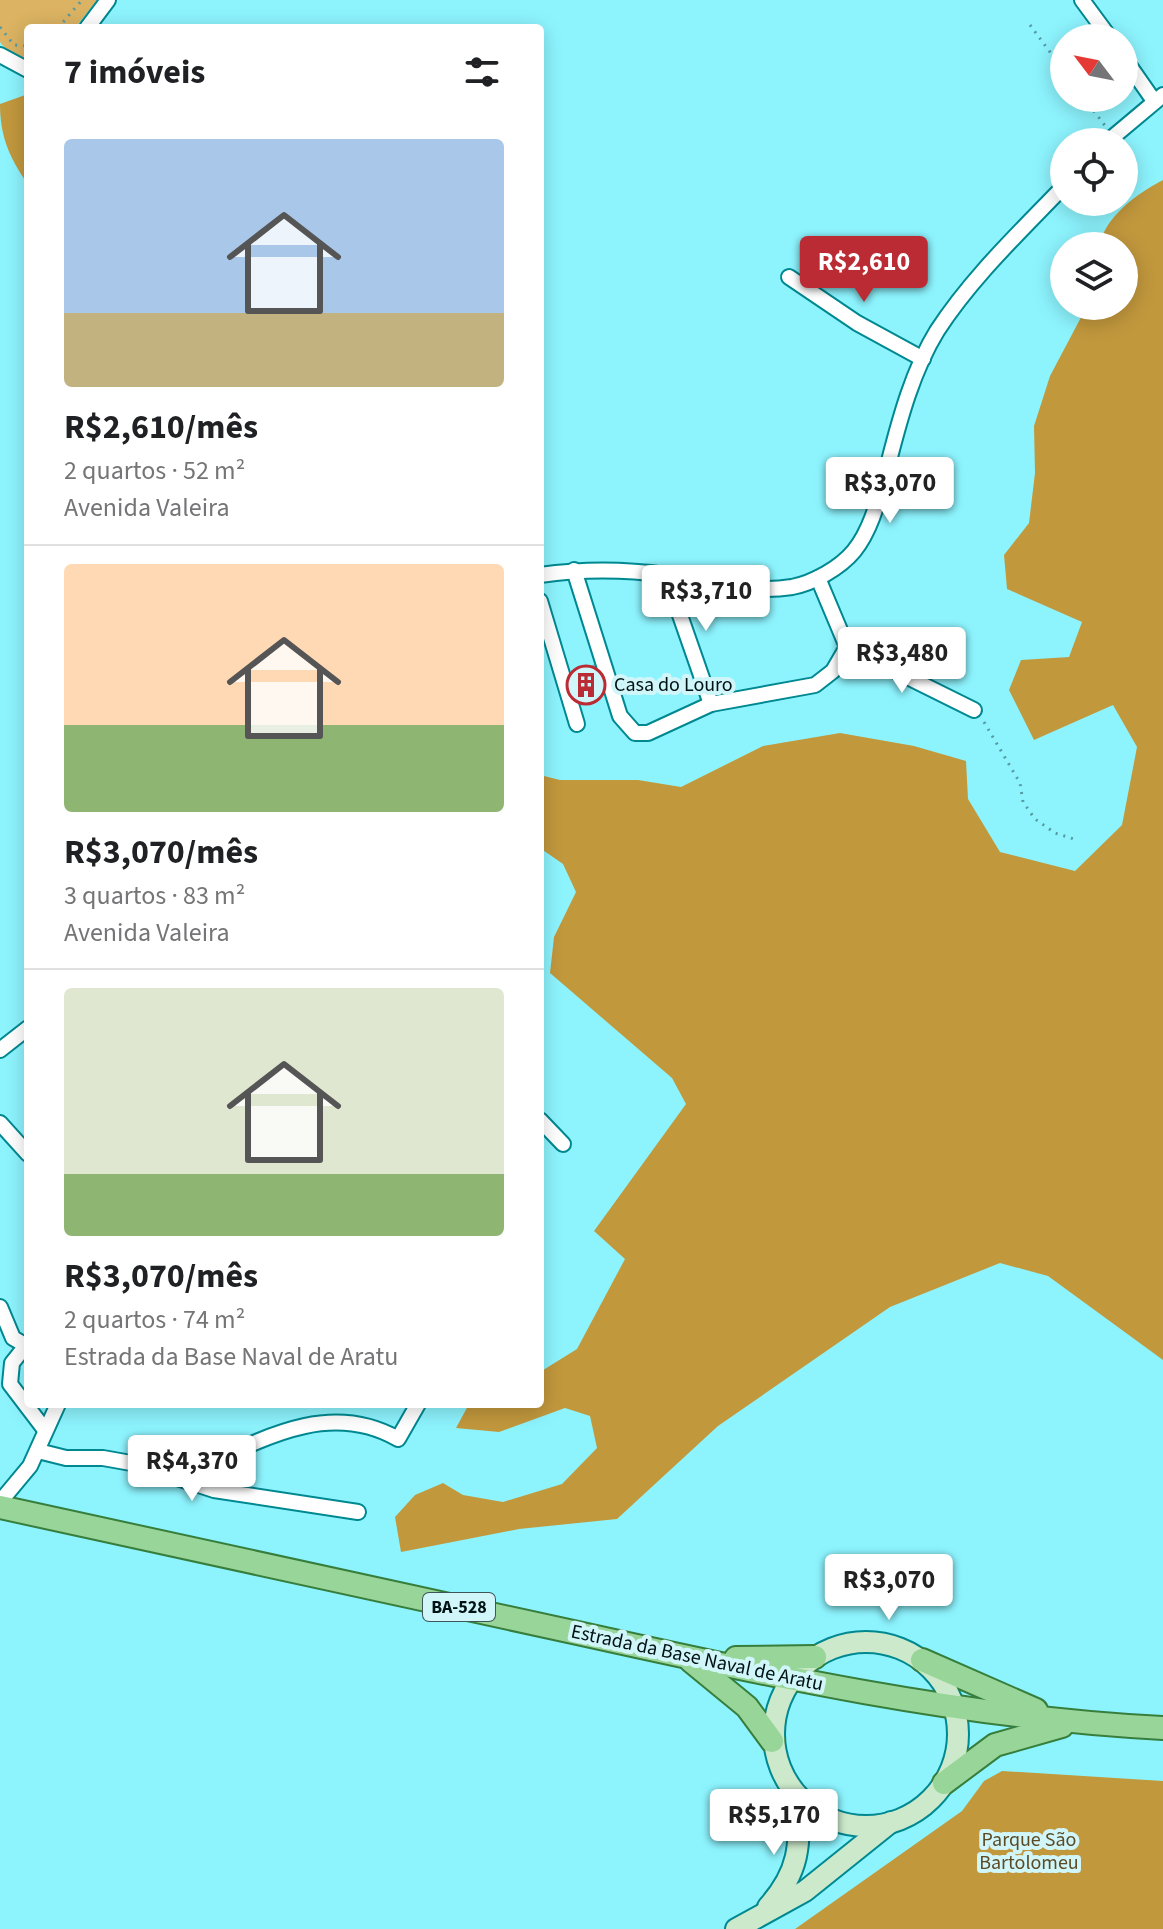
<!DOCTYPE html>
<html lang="pt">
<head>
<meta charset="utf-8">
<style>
	:root { --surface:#fff; --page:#f2f2f2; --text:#202124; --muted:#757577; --line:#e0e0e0; --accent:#bb2b33 }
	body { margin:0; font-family:"Source Sans 3",sans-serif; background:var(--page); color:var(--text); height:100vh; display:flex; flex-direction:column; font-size:30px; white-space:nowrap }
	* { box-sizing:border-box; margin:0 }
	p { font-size:26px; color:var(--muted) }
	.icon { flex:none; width:44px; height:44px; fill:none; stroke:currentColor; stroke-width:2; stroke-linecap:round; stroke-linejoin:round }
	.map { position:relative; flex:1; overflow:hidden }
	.side { position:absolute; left:24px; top:24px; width:520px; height:1384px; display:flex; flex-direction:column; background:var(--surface); border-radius:8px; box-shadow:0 4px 20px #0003 }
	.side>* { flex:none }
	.needle { width:52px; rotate:302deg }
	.fabs { position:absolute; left:1050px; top:24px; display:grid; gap:16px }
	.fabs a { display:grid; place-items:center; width:88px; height:88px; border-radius:50%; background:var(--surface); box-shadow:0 4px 20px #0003; font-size:40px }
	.price { position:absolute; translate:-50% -68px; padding:0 18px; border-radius:8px; background:#fff; color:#222; font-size:26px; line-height:52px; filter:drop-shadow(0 2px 4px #0008) }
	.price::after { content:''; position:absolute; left:50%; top:48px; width:24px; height:18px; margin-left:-12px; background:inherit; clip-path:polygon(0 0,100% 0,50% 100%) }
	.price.active { background:var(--accent); color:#fff }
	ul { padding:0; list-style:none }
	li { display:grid; align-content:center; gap:16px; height:424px; padding:0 40px }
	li+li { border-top:2px solid var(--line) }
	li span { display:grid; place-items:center; height:248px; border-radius:8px; color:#555 }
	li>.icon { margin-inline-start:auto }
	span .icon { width:144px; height:144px; fill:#fffc; stroke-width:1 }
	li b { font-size:34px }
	h2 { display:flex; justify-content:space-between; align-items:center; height:96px; padding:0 40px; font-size:34px }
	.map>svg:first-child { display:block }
</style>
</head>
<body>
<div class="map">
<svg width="1163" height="1929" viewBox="0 0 1163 1929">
	<defs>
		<filter id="shadow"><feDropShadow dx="5.5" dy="-5.5" stdDeviation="0" flood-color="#0004"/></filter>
	</defs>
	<rect width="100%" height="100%" fill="#8df4fe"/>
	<path fill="#dbb362" d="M0 0H97L75 28H28V59H14L0 42Z"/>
	<g fill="#c2983d">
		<path d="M28 94V182L27 183C9 157 0 136 0 104Z"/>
		<path d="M1163 180V1360L1048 1276 1000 1263 890 1307 718 1426 617 1519 519 1529 401 1552 395 1517 415 1495 443 1483 463 1495 503 1502 562 1484 597 1448 590 1416 565 1408 499 1432 456 1428 469 1404H540V1372L577 1349 625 1259 594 1231 686 1104 672 1078 550 973 554 937 576 892 563 864 540 848V775L560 780H638L681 787 763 746 840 733 914 746 966 761 968 799 1000 852 1075 871 1122 825 1137 747 1113 705 1034 740 1009 690 1021 660 1069 657 1082 622 1007 589 1004 555 1029 523 1035 473 1034 426 1050 376 1087 306H1124V246H1100C1103 218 1139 192 1163 180Z"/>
		<path d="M1002 1771 1163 1781V1929H795L962 1811 984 1781Z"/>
	</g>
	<path fill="#176e75" filter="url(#shadow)" d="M594 668 602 692 580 700 573 676Z"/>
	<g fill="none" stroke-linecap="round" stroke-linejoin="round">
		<g stroke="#008891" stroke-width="18">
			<g id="street">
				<path d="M1082 0 1110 38"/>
				<path d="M87 28 108 0"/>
				<path d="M0 55 28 70"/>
				<path d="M1124 58 1154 101"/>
				<path d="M1107 142 1163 95"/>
				<path d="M789 277 857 323 923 359"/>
				<path d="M574 570 620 716 635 733H648L711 704 815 685 833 671 847 647"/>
				<path d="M540 575C582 569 624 569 666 575 709 581 749 594 792 587 813 583 840 568 854 551 874 526 880 491 889 461 900 418 913 370 937 331 972 277 1020 232 1064 186"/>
				<path d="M666 575 711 704"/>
				<path d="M818 578 847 647"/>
				<path d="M540 601 577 724"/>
				<path d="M847 647 974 710"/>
				<path d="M0 1050 28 1028"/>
				<path d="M540 1120 563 1144"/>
				<path d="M0 1123 28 1154"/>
				<path d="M0 1307 13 1338 25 1345"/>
				<path d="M28 1343 12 1363 10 1384 45 1430"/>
				<path d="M38 1451 66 1458H103L131 1463 214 1490 358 1512"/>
				<path d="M179 1478C249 1447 323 1396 398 1439L418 1404"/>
				<path d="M0 1502 30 1466 58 1404"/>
			</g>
		</g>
		<g stroke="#008891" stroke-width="24">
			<g id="secondary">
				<circle cx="866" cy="1734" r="92"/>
				<path d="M768 1907C800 1871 800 1846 798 1800"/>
				<path d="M736 1929 805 1891 891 1822"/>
			</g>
		</g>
		<g stroke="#377e3d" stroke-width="26">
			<g id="primary">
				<path d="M0 1507C191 1549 382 1591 573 1632 768 1675 963 1718 1163 1728"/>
				<path d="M736 1658 815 1657"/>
				<path d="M922 1660 1036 1710"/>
				<path d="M691 1661 747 1707 772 1741"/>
				<path d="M944 1783 995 1745 1062 1726"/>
			</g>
		</g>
		<g stroke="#559ba1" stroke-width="3" stroke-dasharray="2 6" stroke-linecap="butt">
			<path d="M1030 25 1064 71"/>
			<path d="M0 27 14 45 28 46"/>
			<path d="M58 28 82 0"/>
			<path d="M1084 98 1106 127"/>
			<path d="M984 722 1020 783 1023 802 1035 819 1055 833 1077 840"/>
		</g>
		<use href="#street" stroke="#fff" stroke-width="14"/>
		<use href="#secondary" stroke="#cceacb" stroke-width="20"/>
		<use href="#primary" stroke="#98d598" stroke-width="22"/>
	</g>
	<defs>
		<g id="building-ring" transform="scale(2)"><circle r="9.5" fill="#d1f6fa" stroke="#bb2b33" stroke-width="1.5"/><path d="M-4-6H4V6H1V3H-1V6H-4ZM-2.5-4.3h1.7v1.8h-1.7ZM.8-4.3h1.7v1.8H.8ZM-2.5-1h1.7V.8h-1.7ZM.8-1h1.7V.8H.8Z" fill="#bb2b33"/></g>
	</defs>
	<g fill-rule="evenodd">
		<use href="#building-ring" x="586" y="685"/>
	</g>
	<g text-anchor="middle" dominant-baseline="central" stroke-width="8" stroke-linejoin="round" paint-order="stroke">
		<rect fill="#d1f6fa" stroke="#3f5658" stroke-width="2" x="423" y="1593" width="72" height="28" rx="6"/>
		<g font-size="18" font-weight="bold" fill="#001113">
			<text x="459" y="1607">BA-528</text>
		</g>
		<g font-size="20" fill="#001113" stroke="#d1f6fa" text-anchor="start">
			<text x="614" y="685">Casa do Louro</text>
		</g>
		<g font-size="20" fill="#001113" stroke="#d1f6fa">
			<text transform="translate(697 1658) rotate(12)">Estrada da Base Naval de Aratu</text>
		</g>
		<g font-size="20" fill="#5c4a24" stroke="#d1f6fa">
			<text x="1029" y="1840">Parque São<tspan x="1029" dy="23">Bartolomeu</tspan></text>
		</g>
	</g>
</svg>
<div class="fabs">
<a><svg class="needle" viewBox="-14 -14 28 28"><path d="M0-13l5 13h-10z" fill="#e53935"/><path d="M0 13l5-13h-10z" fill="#757577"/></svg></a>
<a><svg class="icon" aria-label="locate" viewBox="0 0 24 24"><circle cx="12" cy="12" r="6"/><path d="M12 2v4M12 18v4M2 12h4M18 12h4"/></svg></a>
<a><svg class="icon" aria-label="layers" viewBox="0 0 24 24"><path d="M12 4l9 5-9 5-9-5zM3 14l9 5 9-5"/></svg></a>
</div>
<b class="price active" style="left:864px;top:304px">R$2,610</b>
<b class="price" style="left:890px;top:525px">R$3,070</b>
<b class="price" style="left:706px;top:633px">R$3,710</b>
<b class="price" style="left:902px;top:695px">R$3,480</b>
<b class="price" style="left:192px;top:1503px">R$4,370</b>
<b class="price" style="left:889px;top:1622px">R$3,070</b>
<b class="price" style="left:774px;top:1857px">R$5,170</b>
<section class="side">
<h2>7 imóveis<svg class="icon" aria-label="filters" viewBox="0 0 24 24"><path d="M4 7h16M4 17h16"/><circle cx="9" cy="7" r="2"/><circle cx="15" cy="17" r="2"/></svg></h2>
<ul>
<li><span style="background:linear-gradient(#a9c7e8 70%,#c2b280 0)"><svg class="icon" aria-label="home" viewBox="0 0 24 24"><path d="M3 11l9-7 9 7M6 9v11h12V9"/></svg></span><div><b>R$2,610/mês</b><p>2 quartos · 52 m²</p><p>Avenida Valeira</p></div></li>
<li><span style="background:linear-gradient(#ffd9b3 65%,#8fb573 0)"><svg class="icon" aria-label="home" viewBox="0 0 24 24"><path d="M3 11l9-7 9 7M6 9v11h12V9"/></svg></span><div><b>R$3,070/mês</b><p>3 quartos · 83 m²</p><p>Avenida Valeira</p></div></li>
<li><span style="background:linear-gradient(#dfe7d0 75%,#8fb573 0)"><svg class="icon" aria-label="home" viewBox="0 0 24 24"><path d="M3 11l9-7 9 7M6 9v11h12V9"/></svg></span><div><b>R$3,070/mês</b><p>2 quartos · 74 m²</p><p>Estrada da Base Naval de Aratu</p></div></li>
</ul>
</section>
</div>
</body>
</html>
